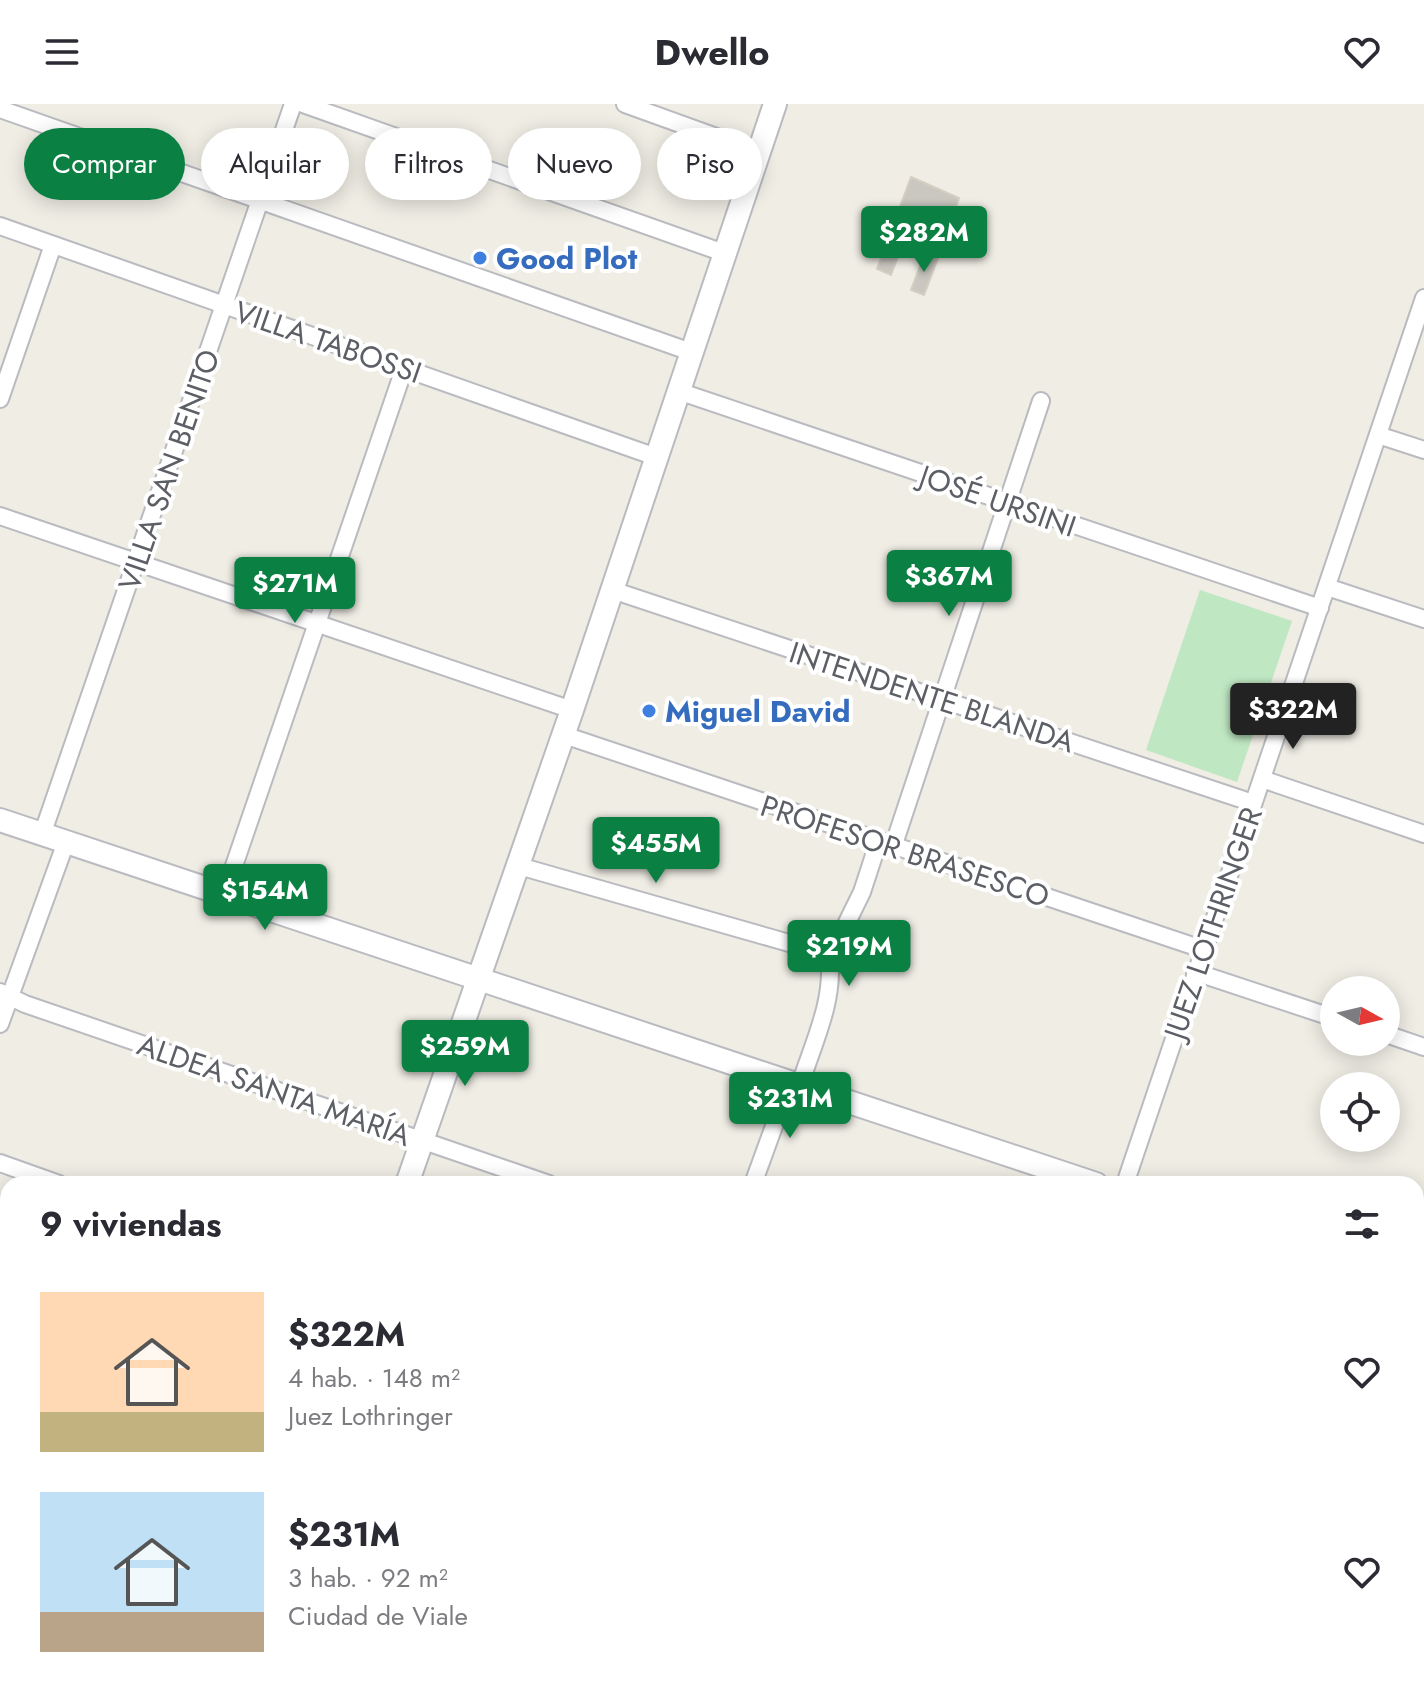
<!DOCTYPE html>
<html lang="es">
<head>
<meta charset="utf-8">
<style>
	:root { --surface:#fff; --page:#f7f7f7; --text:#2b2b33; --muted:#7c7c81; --accent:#0b8043 }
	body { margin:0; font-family:Jost,sans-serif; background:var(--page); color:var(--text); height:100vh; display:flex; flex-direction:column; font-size:30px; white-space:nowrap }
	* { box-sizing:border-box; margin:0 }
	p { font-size:26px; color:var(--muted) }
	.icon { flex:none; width:44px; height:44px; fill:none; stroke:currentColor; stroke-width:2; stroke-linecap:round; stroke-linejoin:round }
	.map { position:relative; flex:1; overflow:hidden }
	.panel { position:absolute; left:0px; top:1072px; width:1424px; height:512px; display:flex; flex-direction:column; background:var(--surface); border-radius:24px 24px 0 0; box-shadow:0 4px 20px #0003 }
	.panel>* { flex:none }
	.guide { position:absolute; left:24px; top:24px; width:800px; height:72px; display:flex; gap:16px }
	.needle { width:52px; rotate:98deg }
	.tools { position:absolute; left:1320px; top:872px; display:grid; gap:16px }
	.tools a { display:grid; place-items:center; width:80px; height:80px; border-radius:50%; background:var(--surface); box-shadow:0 4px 20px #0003; font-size:40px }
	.price { position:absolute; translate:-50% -68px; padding:0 18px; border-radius:8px; background:var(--accent); color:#fff; font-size:26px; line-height:52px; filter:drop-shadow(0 2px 4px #0008) }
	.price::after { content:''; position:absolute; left:50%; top:48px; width:24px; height:18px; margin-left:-12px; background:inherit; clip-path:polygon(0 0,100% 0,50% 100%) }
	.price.current { background:#222; color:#fff }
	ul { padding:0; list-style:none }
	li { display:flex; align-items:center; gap:24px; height:200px; padding:0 40px }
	li span { display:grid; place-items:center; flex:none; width:224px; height:160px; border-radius:0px; color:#555 }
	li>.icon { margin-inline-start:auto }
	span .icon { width:96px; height:96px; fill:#fffc; stroke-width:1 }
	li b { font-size:34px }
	h2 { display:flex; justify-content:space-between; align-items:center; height:96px; padding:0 40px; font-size:34px }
	.tag { padding:0 28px; border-radius:36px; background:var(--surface); box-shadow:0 4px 20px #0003; font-size:28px; line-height:72px }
	.tag.current { background:var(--accent); color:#fff }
	header { display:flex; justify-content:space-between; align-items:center; height:104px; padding:0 40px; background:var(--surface); font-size:36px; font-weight:700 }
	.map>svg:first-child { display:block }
</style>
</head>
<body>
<header><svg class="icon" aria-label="menu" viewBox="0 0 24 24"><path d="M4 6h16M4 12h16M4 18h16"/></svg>Dwello<svg class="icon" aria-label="heart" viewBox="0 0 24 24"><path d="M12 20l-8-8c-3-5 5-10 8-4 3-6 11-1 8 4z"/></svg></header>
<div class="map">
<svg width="1424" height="1584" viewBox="0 0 1424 1584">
	<rect width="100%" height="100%" fill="#efede4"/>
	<g fill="#bfe7c2">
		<path d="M1200 486 1292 517 1237 678 1146 646Z"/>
		<path d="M957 1576H1244L1242 1584H954Z"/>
	</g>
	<g fill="#cac7c1" stroke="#d4cfc2" stroke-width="2">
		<path d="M911 73 959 94 946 131 911 118 891 171 877 165Z"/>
		<path d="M925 149 938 154 924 191 911 186Z"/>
	</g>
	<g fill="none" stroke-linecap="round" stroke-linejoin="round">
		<g stroke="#b9bbc0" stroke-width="20">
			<g id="minor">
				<path d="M303 0 724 149"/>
				<path d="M625 0 758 48"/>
				<path d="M0 5 691 248"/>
				<path d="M0 122 656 353"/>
				<path d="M678 287 1320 504"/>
				<path d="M0 295 53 141"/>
				<path d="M1378 331 1424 346"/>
				<path d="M0 412 572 606"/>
				<path d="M1327 483 1424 515"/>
				<path d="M612 486 1253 699"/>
				<path d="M564 631 1202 845"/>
				<path d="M1262 675 1424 730"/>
				<path d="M42 731 293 0"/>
				<path d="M893 743 1041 297"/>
				<path d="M519 762 796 841 829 855C835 896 812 942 800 981"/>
				<path d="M224 791 404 265"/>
				<path d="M829 855 862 788 878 739"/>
				<path d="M1195 868 1334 914"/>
				<path d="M0 888 25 900 549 1080"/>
				<path d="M0 920 66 738"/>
				<path d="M1386 930 1424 943"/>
				<path d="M0 1059 59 1080"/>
				<path d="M753 1080 790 978"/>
				<path d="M1125 1080 1424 194"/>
				<path d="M0 1429 8 1432"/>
				<path d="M0 1568 8 1545"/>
				<path d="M473 1576 497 1584"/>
				<path d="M1405 1576 1424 1583"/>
				<path d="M581 1584 583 1576"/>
				<path d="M745 1584 748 1576"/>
				<path d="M1262 1584 1265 1576"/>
			</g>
		</g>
		<g stroke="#b9bbc0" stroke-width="26">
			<g id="tertiary">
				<path d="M0 716 1096 1080"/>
				<path d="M407 1080 572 606 775 0"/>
				<path d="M1416 1186 1424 1188"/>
				<path d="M231 1584 234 1576"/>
			</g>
		</g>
		<use href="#minor" stroke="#fff" stroke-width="16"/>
		<use href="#tertiary" stroke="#fff" stroke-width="22"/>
	</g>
	<g fill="#3f7fe0" stroke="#fff" stroke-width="3">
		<circle cx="480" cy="154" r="8"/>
		<circle cx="649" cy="607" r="8"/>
	</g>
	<g text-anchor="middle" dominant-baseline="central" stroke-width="8" stroke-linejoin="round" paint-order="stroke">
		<g font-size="30" font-weight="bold" fill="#366cbe" stroke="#fff" text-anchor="start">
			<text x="496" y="154">Good Plot</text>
			<text x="665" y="607">Miguel David</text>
		</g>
		<g font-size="30" fill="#5c5f65" stroke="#fff">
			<text transform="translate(328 238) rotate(19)">VILLA TABOSSI</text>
			<text transform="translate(169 366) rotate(-71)">VILLA SAN BENITO</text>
			<text transform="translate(998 397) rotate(19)">JOSÉ URSINI</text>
			<text transform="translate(932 593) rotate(18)">INTENDENTE BLANDA</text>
			<text transform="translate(905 747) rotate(18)">PROFESOR BRASESCO</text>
			<text transform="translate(1213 819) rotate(-71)">JUEZ LOTHRINGER</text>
			<text transform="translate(274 986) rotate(19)">ALDEA SANTA MARÍA</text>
		</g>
	</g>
</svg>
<div class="tools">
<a><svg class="needle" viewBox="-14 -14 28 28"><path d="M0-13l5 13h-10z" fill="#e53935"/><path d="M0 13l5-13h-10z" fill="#7c7c81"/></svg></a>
<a><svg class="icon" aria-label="locate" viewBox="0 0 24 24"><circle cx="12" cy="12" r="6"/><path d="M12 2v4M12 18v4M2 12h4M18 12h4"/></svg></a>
</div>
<b class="price" style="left:924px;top:170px">$282M</b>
<b class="price" style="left:949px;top:514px">$367M</b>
<b class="price" style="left:295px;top:521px">$271M</b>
<b class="price current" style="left:1293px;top:647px">$322M</b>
<b class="price" style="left:656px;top:781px">$455M</b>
<b class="price" style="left:265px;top:828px">$154M</b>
<b class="price" style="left:849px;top:884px">$219M</b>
<b class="price" style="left:465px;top:984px">$259M</b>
<b class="price" style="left:790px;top:1036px">$231M</b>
<div class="guide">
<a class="tag current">Comprar</a>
<a class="tag">Alquilar</a>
<a class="tag">Filtros</a>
<a class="tag">Nuevo</a>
<a class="tag">Piso</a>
</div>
<section class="panel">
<h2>9 viviendas<svg class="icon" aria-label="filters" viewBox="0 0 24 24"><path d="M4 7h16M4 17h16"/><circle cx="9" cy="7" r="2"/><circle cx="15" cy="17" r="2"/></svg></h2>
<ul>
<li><span style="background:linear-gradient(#ffd9b3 75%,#c2b280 0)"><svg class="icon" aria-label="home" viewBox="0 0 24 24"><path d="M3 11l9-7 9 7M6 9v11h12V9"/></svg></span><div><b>$322M</b><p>4 hab. · 148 m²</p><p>Juez Lothringer</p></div><svg class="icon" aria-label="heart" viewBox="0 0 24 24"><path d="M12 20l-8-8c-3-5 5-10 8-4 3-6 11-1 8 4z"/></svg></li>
<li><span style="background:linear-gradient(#bfe0f5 75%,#b9a48a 0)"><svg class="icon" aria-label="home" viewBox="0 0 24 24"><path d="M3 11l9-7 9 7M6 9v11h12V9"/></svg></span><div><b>$231M</b><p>3 hab. · 92 m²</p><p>Ciudad de Viale</p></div><svg class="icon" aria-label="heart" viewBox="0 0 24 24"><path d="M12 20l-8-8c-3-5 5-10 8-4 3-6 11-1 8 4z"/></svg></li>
</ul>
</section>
</div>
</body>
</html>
